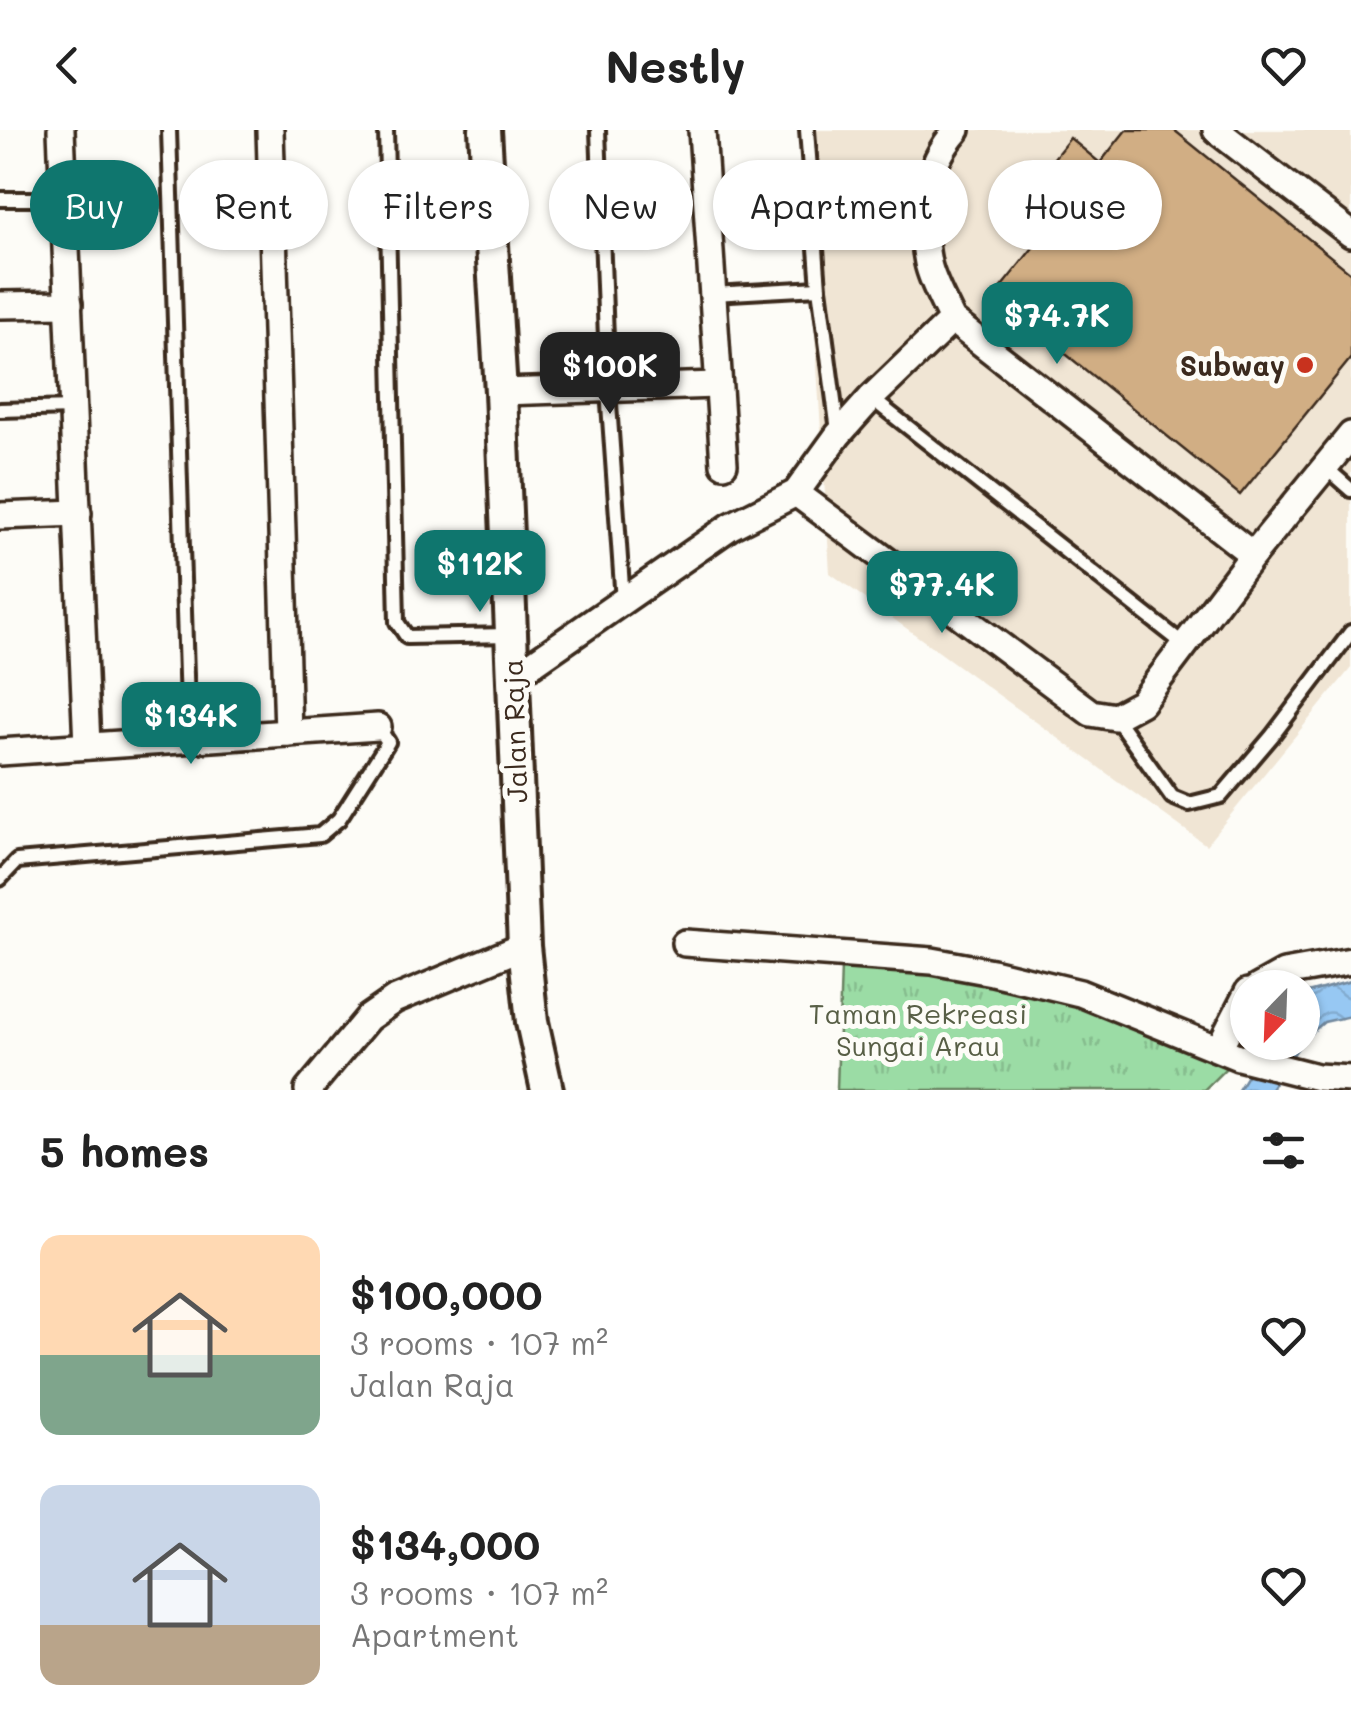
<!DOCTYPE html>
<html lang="en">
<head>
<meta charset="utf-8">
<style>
	:root { --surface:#fff; --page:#f6f6f6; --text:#222; --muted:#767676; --accent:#0f766e }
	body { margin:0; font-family:Mali,sans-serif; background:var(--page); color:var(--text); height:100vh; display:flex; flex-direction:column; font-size:38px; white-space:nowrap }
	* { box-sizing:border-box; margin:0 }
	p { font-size:32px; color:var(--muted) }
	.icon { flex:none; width:55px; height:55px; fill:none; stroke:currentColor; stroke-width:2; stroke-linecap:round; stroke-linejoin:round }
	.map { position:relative; height:960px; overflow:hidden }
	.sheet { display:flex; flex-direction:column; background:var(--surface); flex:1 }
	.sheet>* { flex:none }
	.banner { position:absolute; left:30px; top:30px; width:1292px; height:90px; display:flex; gap:20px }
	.needle { width:65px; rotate:203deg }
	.controls { position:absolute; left:1230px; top:840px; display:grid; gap:20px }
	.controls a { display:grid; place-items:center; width:90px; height:90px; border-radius:50%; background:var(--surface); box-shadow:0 2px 8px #0004; font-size:50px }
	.price { position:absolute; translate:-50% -85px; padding:0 22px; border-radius:20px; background:var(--accent); color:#fff; font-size:32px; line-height:65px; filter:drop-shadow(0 2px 5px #0008) }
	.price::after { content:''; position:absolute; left:50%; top:60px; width:30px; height:22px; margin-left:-15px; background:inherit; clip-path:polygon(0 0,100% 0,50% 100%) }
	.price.active { background:#222; color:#fff }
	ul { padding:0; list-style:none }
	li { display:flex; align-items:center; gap:30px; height:250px; padding:0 40px }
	li span { display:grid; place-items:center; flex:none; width:280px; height:200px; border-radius:20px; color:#555 }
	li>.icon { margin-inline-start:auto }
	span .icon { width:120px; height:120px; fill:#fffc; stroke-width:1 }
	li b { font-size:42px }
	h2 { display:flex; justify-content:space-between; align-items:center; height:120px; padding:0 40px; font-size:42px }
	.pill { padding:0 35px; border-radius:45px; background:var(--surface); box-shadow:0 2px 8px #0004; font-size:35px; line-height:90px }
	.pill.active { background:var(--accent); color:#fff }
	header { display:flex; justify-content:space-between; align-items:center; height:130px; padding:0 40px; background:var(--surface); font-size:45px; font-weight:700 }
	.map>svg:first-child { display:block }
</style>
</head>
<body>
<header><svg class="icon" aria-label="back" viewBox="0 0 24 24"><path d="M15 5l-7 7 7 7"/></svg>Nestly<svg class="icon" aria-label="heart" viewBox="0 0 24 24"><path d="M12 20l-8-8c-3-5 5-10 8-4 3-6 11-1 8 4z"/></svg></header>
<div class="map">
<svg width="1351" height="960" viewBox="0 0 1351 960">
	<defs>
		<pattern id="park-tufts" width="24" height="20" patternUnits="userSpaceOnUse" patternTransform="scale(2.5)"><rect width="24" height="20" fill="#9bdca5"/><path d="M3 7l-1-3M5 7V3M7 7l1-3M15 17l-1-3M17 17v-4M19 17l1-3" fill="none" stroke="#86bd8e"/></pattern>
		<pattern id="water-waves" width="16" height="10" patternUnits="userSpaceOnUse" patternTransform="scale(2.5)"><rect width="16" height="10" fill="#97c8f3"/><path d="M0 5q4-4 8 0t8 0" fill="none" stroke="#83acd0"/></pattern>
	</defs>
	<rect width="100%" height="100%" fill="#fdfcf7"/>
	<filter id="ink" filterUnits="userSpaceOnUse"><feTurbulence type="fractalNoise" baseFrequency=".01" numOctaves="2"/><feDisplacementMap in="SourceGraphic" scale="20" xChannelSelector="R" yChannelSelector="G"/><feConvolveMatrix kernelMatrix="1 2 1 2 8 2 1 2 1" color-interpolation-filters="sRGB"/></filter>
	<g filter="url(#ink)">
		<path fill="#f0e5d4" d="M802 0H1351V538L1206 715 830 443Z"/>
		<path fill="url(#park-tufts)" stroke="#6b8362" stroke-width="2.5" d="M841 836H938L1098 875 1227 937 1204 960H837Z"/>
		<g fill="url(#water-waves)" stroke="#72899e" stroke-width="2.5">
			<path d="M1351 851V886L1324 892 1303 910 1304 864Z"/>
			<path d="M1267 913H1301L1270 960H1238Z"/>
		</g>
		<path fill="#d1ae84" stroke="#3b2a1e" stroke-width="2.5" d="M1126 0H1174L1351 143V228L1240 365 994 166 1065 78 1034 53 1070 8 1100 33Z"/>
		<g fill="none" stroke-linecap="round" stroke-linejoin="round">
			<g stroke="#3b2a1e" stroke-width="20">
				<g id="service">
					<path d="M169 0 188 609"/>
					<path d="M386 0 397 492 407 507 510 505"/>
					<path d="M598 0 608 260 623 471"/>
					<path d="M807 0 819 158 838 301"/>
					<path d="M0 69H65"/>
					<path d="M713 164 819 158"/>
					<path d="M871 268 1186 516"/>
					<path d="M0 280 73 278"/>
					<path d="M1325 337 1351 360"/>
					<path d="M1115 587 1172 667 1189 674 1221 666 1272 606 1351 502"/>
					<path d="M0 749 17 731 320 705 339 689 388 612 378 597"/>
				</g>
			</g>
			<g stroke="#3b2a1e" stroke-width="32">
				<g id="minor">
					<path d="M61 0 87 616"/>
					<path d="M270 0 288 603"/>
					<path d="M702 0 724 334"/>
					<path d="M957 0C924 37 919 86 928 133 932 152 944 172 952 190L1253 425"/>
					<path d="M1216 0 1351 104"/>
					<path d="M0 175 69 174"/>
					<path d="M501 262 717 255"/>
					<path d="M796 363 1091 583 1115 587 1141 573 1253 425 1351 305"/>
					<path d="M0 386 78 383"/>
					<path d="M512 548 731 396 796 363 838 305 871 268 952 190"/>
					<path d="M0 622 378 597"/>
					<path d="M685 813 932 831 992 842 1080 863 1238 927 1317 947 1351 949"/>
					<path d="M1257 858 1284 843 1351 831"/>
					<path d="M1219 918 1248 862"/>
					<path d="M308 960 368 888 394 870 524 816"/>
				</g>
			</g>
			<g stroke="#3b2a1e" stroke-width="38">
				<path id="tertiary" d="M485 0 501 262 524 816 532 892 547 960"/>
			</g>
			<use href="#service" stroke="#fdfcf7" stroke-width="12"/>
			<use href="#minor" stroke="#fdfcf7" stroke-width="25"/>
			<use href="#tertiary" stroke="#fdfcf7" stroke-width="30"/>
		</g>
	</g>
	<circle fill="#c8321e" stroke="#fdfcf7" stroke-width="4" cx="1305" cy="235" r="10"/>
	<g text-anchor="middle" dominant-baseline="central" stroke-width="10" stroke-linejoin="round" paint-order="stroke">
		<g font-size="28" font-weight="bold" fill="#3b2a1e" stroke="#fdfcf7" text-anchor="end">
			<text x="1285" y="235">Subway</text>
		</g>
		<g font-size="28" fill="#3b2a1e" stroke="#fdfcf7">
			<text transform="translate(514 601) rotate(-92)">Jalan Raja</text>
		</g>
		<g font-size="28" fill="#585f46" stroke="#fdfcf7">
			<text x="918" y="883">Taman Rekreasi<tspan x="918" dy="32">Sungai Arau</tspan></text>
		</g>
	</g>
</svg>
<div class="controls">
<a><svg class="needle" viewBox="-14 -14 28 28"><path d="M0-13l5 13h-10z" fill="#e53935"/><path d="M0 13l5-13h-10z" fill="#767676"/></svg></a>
</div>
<b class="price" style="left:1057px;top:237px">$74.7K</b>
<b class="price active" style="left:610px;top:287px">$100K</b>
<b class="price" style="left:480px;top:485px">$112K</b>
<b class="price" style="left:942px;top:506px">$77.4K</b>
<b class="price" style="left:191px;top:637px">$134K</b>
<div class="banner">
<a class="pill active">Buy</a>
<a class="pill">Rent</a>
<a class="pill">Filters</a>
<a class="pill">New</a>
<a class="pill">Apartment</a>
<a class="pill">House</a>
</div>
</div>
<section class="sheet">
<h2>5 homes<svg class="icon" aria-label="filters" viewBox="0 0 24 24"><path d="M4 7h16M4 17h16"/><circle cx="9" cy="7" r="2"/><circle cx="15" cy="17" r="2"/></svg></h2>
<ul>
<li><span style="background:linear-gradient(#ffd9b3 60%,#7fa58c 0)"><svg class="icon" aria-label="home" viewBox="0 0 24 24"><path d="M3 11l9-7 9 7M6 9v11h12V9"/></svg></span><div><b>$100,000</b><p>3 rooms · 107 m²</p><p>Jalan Raja</p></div><svg class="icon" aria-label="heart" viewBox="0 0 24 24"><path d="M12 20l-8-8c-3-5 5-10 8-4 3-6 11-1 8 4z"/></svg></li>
<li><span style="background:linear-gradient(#c9d6e8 70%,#b9a48a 0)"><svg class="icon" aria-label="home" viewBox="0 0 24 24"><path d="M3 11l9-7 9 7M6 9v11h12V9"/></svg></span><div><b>$134,000</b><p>3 rooms · 107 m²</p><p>Apartment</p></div><svg class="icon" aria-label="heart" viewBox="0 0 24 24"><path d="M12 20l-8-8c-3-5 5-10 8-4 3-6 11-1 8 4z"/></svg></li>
</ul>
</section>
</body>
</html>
